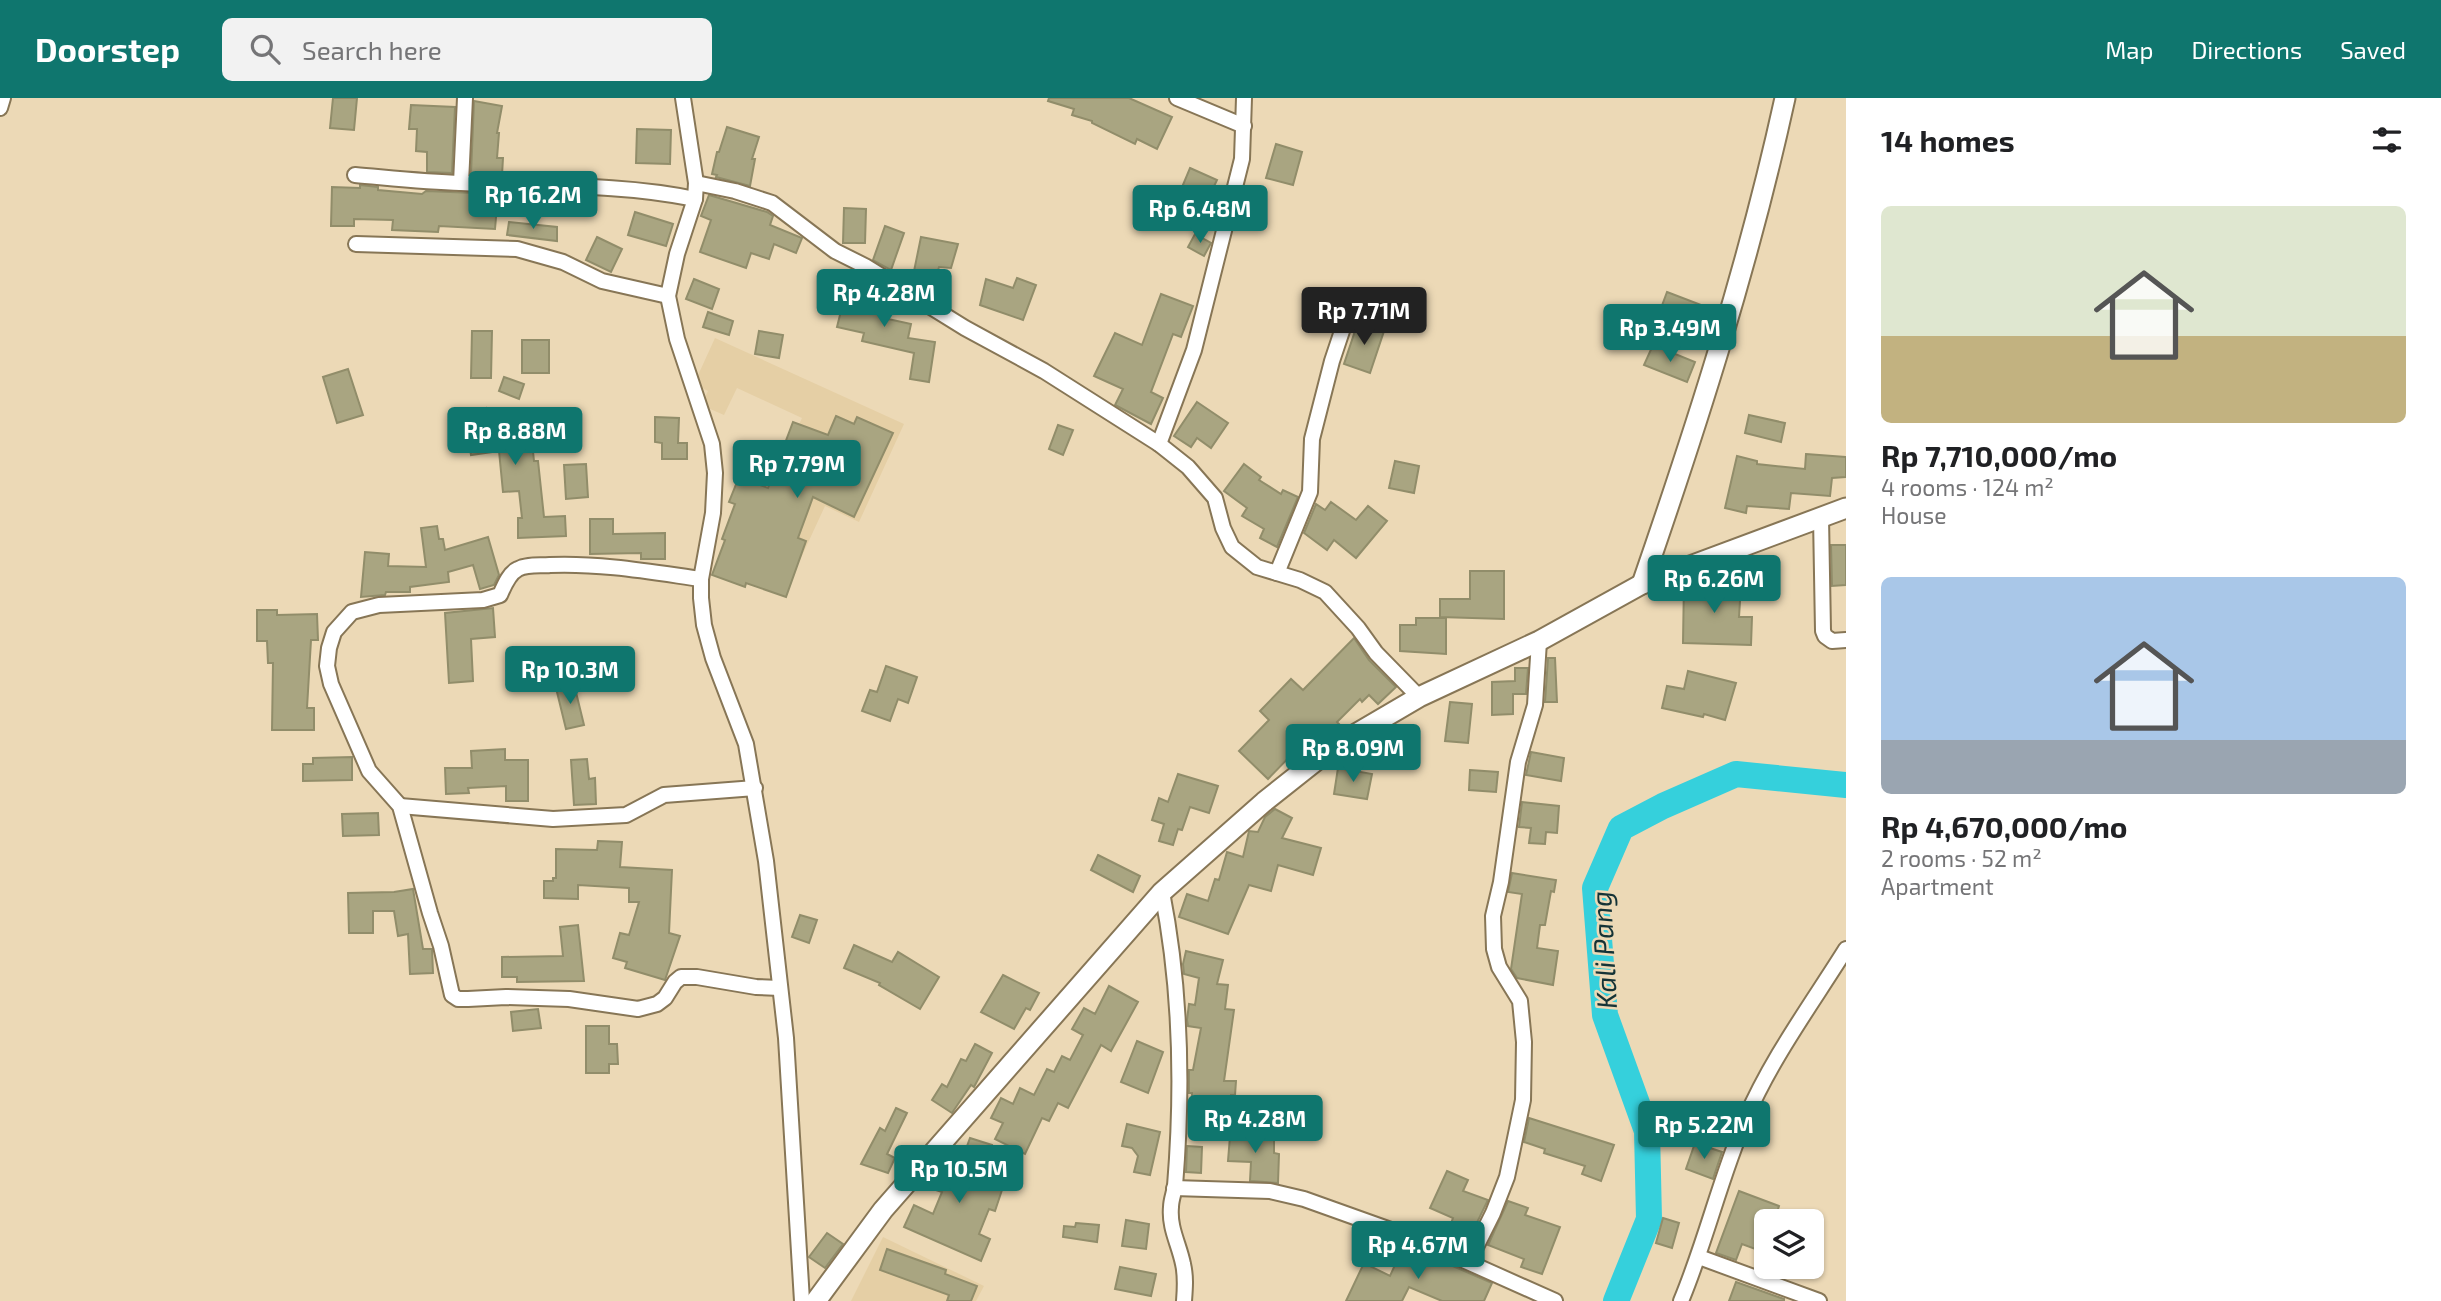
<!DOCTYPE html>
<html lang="en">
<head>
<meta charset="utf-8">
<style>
	:root { --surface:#fff; --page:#f2f2f2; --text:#202124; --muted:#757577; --accent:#0f766e }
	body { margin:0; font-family:"Exo 2",sans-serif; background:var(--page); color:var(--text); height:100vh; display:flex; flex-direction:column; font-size:26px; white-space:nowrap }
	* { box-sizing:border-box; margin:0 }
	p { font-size:23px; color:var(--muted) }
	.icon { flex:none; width:38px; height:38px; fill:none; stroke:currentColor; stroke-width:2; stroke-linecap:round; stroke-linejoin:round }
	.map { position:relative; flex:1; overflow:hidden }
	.details { display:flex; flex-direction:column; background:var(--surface); width:595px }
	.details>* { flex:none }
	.fabs { position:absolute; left:1754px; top:1111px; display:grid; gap:14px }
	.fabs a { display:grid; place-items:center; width:70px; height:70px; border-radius:10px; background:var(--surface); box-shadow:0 2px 5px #0004; font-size:35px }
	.price { position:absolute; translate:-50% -60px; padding:0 16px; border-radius:7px; background:var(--accent); color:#fff; font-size:23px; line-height:46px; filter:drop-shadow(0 2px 4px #0008) }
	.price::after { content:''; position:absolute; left:50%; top:42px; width:21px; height:16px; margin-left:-10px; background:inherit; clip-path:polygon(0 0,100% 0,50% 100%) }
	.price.active { background:#222; color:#fff }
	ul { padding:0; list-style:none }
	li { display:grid; align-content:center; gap:14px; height:371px; padding:0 35px }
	li span { display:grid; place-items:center; height:217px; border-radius:10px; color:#555 }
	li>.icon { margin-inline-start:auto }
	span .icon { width:126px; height:126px; fill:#fffc; stroke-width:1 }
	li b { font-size:30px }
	h2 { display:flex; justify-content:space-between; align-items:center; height:84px; padding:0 35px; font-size:30px }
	header { display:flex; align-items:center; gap:42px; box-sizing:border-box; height:98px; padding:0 35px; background:var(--accent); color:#fff }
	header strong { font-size:33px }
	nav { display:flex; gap:38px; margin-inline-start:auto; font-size:24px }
	.search { width:490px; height:63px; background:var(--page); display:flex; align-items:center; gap:18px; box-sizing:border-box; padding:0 24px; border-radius:10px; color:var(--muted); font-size:26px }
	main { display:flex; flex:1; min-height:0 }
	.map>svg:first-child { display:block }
</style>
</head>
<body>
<header>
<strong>Doorstep</strong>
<div class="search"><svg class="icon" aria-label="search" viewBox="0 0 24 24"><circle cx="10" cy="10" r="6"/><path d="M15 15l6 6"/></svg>Search here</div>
<nav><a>Map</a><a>Directions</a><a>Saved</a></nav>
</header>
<main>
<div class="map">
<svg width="1846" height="1203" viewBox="0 0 1846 1203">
	<rect width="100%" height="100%" fill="#ecd9b6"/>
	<g fill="#e5cfa5">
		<path d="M715 240 904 326 859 424 825 408 788 488 743 384 772 386 802 320 737 290 724 317 701 307 708 293 694 286Z"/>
		<path d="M883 1139 984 1188 976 1203H851Z"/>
	</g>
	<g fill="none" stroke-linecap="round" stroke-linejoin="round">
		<path stroke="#35d0dc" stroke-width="26" d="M1616 1203 1649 1121 1647 1033 1605 917 1595 790 1621 730 1663 708 1736 676 1846 687"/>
	</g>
	<g fill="#a9a581" stroke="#918d6a" stroke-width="2">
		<path d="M333 0H357L354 32 330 30Z"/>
		<path d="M1049 0H1129L1172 19 1157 51 1137 41 1135 46 1092 25V23L1072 17 1074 11 1048 3Z"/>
		<path d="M474 3 502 8 497 35H499L497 60H503L502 77 471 76Z"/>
		<path d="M411 7 455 9 452 75 427 74V54L416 53 417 31H409Z"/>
		<path d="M727 29 759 39 752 61H755L750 88 716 79 717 77 712 76 717 54H719Z"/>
		<path d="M637 31 671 32 670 66 636 65Z"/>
		<path d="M1276 46 1302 54 1293 87 1266 80Z"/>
		<path d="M1190 70 1217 82 1206 105 1180 94Z"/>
		<path d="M360 87 378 89V92L422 96 426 93 498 96 495 131 439 128 438 134 392 132 393 122 354 121V128H331L332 89 360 90Z"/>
		<path d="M709 97 767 114 773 118 770 127 802 140 796 155 774 146 769 161 751 155 746 170 700 154 711 122 701 118Z"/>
		<path d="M844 110 866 111 865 145H843Z"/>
		<path d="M635 114 673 126 666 148 628 137Z"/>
		<path d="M509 124 557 129V143L507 137Z"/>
		<path d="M885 128 904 135 891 172 873 162Z"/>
		<path d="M1195 136 1211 145 1204 158 1188 149Z"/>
		<path d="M597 139 622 151 611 174 586 162Z"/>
		<path d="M921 139 958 146 951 170 939 169 932 191 912 183Z"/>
		<path d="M1017 180 1036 187 1023 222 980 207 986 181 1013 190Z"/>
		<path d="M694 181 719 191 712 211 686 201Z"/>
		<path d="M848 185 864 189 862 198 892 204 888 221 911 226 908 240 935 244 929 284 910 281 914 255 862 243 864 235 837 229Z"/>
		<path d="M1667 194 1717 213 1711 233 1660 213Z"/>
		<path d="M1161 196 1193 208 1181 239 1173 236 1151 294 1163 300 1151 326 1115 307 1123 291 1094 278 1115 235 1142 247Z"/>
		<path d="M708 214 733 223 729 237 703 229Z"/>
		<path d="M1358 224 1384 233 1370 275 1344 266Z"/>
		<path d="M472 233H492L491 280H471Z"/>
		<path d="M759 233 783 237 779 260 755 256Z"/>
		<rect x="522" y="242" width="27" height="33"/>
		<path d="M1653 247 1695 264 1687 284 1644 267Z"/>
		<path d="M348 271 363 317 337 325 323 279Z"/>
		<path d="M504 279 524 286 519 301 499 293Z"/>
		<path d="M1197 304 1228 325 1211 350 1197 340 1191 349 1174 338Z"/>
		<path d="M486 310 487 319 529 315 534 363H538L544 419 565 418 566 438 518 440V420H522L519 393 503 394 499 353 471 357 464 314Z"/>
		<path d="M1749 317 1785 325 1781 344 1745 335Z"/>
		<path d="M836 318 854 326 857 319 893 335 854 419 813 399 798 440 806 443 786 499 746 485 745 489 712 477 725 442 722 441 735 406 729 404 739 379 768 390 793 324 828 337Z"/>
		<path d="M655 319 679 320 678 345H687V361H662V345L655 344Z"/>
		<path d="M1058 327 1073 332 1063 357 1049 351Z"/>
		<path d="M1806 356 1846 359V379L1832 380 1830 398 1791 395 1789 411 1747 408 1746 415 1725 410 1737 358 1757 363V366L1805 371Z"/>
		<path d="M1395 363 1419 368 1414 395 1389 390Z"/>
		<path d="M586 366 588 399 566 401 564 367Z"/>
		<path d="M1244 366 1261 379 1259 382 1281 396 1283 392 1298 399 1277 449 1260 440 1264 431 1242 418 1247 410 1224 393Z"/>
		<path d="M1331 404 1356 422 1368 408 1387 423 1356 460 1334 442 1327 452 1304 435 1316 406 1325 412Z"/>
		<path d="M590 421H613V436L665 435V461H641V455L590 456Z"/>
		<path d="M437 428 439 441H443L445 452 488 439 499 477 494 487 480 491 473 467 448 474 449 484 410 489V494H386L385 497 361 499 365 454 389 456 388 468 426 469 421 430Z"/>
		<path d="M1831 447H1846V487L1832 488Z"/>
		<path d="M1470 473H1504V521L1440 519V501H1470Z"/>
		<path d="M1749 473 1775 474V496L1749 495Z"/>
		<path d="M1684 483 1741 487 1739 519H1752L1751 547 1683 545Z"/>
		<path d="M493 510 495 539 471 541 473 583 449 585 445 515Z"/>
		<path d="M257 512H277V517L317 516 318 542H311L307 610H314V632H272L273 565H268L267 543H257Z"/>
		<path d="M1416 520H1446V556L1400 553V527H1416Z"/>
		<path d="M1354 540 1369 562 1396 589 1378 606 1369 597 1362 604 1360 601 1337 624 1339 626 1326 639 1305 656 1298 650 1268 681 1239 653 1269 622 1260 613 1291 581 1303 592Z"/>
		<path d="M1548 560H1555L1557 604H1545Z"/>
		<path d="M600 562 605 584 584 588 579 566Z"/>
		<path d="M886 568 917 579 908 605 898 601 890 623 862 613 870 592 877 594Z"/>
		<path d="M1515 570H1528L1526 596H1513V616L1492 617V584L1515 583Z"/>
		<path d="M1688 573 1736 585 1725 622 1704 616 1703 619 1662 610 1667 588 1684 591Z"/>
		<path d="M574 586 584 627 566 631 556 590Z"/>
		<path d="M1450 604 1472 606 1468 645 1445 643Z"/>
		<path d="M505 651V662H528V703H506V688L468 690 469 695 446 696 445 670H472L471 653Z"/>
		<path d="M1531 654 1564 660 1561 683 1526 677Z"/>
		<path d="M352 659V682L303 683V666H313V660Z"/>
		<path d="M587 661 589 681 595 680 596 706 574 707 571 662Z"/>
		<path d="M1338 670 1372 676 1367 701 1334 696Z"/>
		<path d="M1470 672 1498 674 1496 694 1469 692Z"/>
		<path d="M1178 676 1218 688 1209 715 1190 709 1182 732 1178 731 1173 747 1159 743 1164 726 1152 722 1159 700 1168 704Z"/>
		<path d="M1522 704 1559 708 1557 735 1546 734 1545 746 1529 745 1531 730 1519 729Z"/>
		<path d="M1275 711 1292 720 1282 740 1321 750 1313 777 1278 767 1271 793 1249 787 1228 836 1179 819 1187 796 1208 803 1215 781 1219 782 1227 754 1243 759 1249 733 1258 734 1265 719Z"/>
		<path d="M378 715 379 737 343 738 342 716Z"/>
		<path d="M598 743 622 744 620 769 672 772 669 835 680 838 665 882 625 870 627 864 613 860 620 835 629 837 639 804H629V790L578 787V801L544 800V783H553V780H556V751L597 752Z"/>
		<path d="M1098 757 1140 778 1133 794 1091 772Z"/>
		<path d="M1512 775 1556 782 1554 794 1551 793 1545 827H1540L1537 850 1558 853 1553 887 1517 880 1511 871 1522 796 1508 794Z"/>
		<path d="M413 791 423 851H432L433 875 410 876 408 836 398 838 394 813H373V835H349L348 795 394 794Z"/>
		<path d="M800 817 817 822 809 845 792 839Z"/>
		<path d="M578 827 584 883 517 884V879H502V859L563 858 560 829Z"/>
		<path d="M854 847 892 864 898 854 939 879 920 911 879 887 880 885 844 870Z"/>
		<path d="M1186 853 1223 862 1217 886 1228 887 1225 911 1234 912 1224 983H1236L1235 997H1231L1230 1022 1191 1020 1192 995H1189V972H1193L1201 930 1188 928 1187 922 1189 906 1195 907 1199 880 1184 876 1183 866Z"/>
		<path d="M1003 877 1039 895 1030 912 1026 910 1014 931 981 914Z"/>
		<path d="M1109 888 1138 904 1111 953 1101 947 1068 1010 1058 1005 1049 1023 1042 1020 1025 1056 995 1041 1003 1025 991 1020 1001 1000 1013 1006 1020 990 1034 997 1047 971 1054 974 1062 958 1070 962 1083 937 1072 931 1084 910 1095 916Z"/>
		<path d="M538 911 541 930 513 933 511 914Z"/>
		<path d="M586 928H609V946H617L618 966H609V975H586Z"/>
		<path d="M1137 943 1163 954 1148 995 1121 984Z"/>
		<path d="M975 946 992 955 974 989 971 987 952 1015 932 1002 942 986 947 989 961 961 966 963Z"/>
		<path d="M896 1010 907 1015 887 1056 895 1060 888 1075 861 1066 880 1030 885 1033Z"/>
		<path d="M1529 1020 1614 1047 1601 1083 1582 1076 1585 1068 1544 1055 1545 1051 1524 1044Z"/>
		<path d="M1127 1026 1160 1034 1150 1077 1134 1074 1138 1058 1132 1050 1122 1048Z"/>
		<path d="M1231 1026 1244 1027 1243 1035 1252 1036 1251 1039 1274 1040V1055L1279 1056 1278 1085 1250 1083 1251 1064 1228 1063Z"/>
		<path d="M970 1040 992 1047 984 1086 1002 1092 995 1113 989 1111 979 1136 990 1141 981 1163 904 1129 914 1107 933 1116 942 1094 924 1088 926 1081 937 1069 966 1079 971 1053 966 1051Z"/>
		<path d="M1695 1045 1722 1054 1713 1081 1686 1071Z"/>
		<path d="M1187 1048 1202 1049 1201 1075 1186 1074Z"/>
		<path d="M1447 1073 1468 1082 1463 1093 1488 1102 1465 1149 1445 1141 1453 1120 1430 1110Z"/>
		<path d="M1739 1093 1779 1108 1774 1124H1766V1130L1758 1152 1742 1146 1736 1162 1716 1155Z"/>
		<path d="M1508 1103 1528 1110 1525 1117 1560 1129 1542 1176 1521 1169 1524 1161 1488 1147Z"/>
		<path d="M1663 1120 1679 1125 1672 1150 1656 1145Z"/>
		<path d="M1126 1122 1149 1126 1146 1151 1122 1148Z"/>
		<path d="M1076 1125 1099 1127 1097 1144 1063 1139 1064 1128 1075 1129Z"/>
		<path d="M827 1135 843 1146 825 1170 809 1159Z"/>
		<path d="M1404 1147 1492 1185 1484 1203H1442L1409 1189 1402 1203H1346L1364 1165 1390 1178Z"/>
		<path d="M887 1151 946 1172 945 1176 977 1188 971 1203H947L949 1197 880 1172Z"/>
		<path d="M1120 1169 1156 1176 1151 1198 1115 1191Z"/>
		<path d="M1736 1184 1784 1201V1203H1729Z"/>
	</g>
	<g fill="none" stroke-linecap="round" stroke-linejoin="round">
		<g stroke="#877656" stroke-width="18">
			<g id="street">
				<path d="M683 0 696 85 695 101 677 156 668 198 677 241 712 346 715 375 713 415 701 481V500L704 527 713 560 746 646 766 763 786 940 802 1203"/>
				<path d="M1177 0 1244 28"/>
				<path d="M0 10 3 0"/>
				<path d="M355 77C390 80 426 84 461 85 540 89 618 85 695 101"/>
				<path d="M461 85 465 0"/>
				<path d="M696 85 735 93 772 105 835 153 865 168 965 230 1044 273 1159 346 1188 369 1215 400 1223 430 1232 449 1257 469 1300 482 1325 494 1358 530 1376 555 1419 599"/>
				<path d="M356 146 517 151 563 164 602 183 668 198"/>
				<path d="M1159 346 1194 252 1242 61 1244 0"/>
				<path d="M1821 419 1823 533 1825 538 1832 543 1846 542"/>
				<path d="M1277 475 1310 394 1312 341 1332 263 1353 200"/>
				<path d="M701 481C651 474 601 465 550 467 540 468 527 466 518 471 509 475 504 488 500 497L483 502 379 507 352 514 334 534 329 550 327 568 331 586 369 673 400 708 430 815 441 848 452 897 458 901H468L506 899 569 901 638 911 657 906 665 900 675 884 681 879H697L756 889 780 890"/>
				<path d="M400 708 553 721 626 717 664 697 755 690"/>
				<path d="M1162 794C1181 890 1183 990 1175 1088 1174 1095 1171 1102 1171 1109 1169 1130 1179 1146 1183 1166 1186 1179 1185 1190 1184 1203"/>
				<path d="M1174 1090 1270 1093 1304 1101 1416 1141 1555 1203"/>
				<path d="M1699 1159 1819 1203"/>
				<path d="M1469 1163 1493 1115 1507 1079 1523 1002 1524 944 1520 903 1499 869 1494 851 1493 818 1501 784 1518 664 1535 607 1539 543"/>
				<path d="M1681 1203C1706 1143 1720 1081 1745 1022 1771 961 1811 907 1846 851"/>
			</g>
		</g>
		<g stroke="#877656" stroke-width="23">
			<g id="secondary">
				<path d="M1642 486C1697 327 1749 165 1785 0"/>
				<path d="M816 1203 883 1112 1162 794 1264 704 1332 650 1419 599 1539 543 1642 486 1846 410"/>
			</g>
		</g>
		<use href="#street" stroke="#fff" stroke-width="14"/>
		<use href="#secondary" stroke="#fff" stroke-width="19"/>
	</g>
	<g text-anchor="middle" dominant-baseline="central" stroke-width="5" stroke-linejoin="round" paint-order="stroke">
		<g font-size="28" font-style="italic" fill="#143336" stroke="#ecd9b6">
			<text transform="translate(1603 852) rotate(-93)">Kali Pang</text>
		</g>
	</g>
</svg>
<div class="fabs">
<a><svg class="icon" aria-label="layers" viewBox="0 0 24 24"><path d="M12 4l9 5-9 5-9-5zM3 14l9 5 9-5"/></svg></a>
</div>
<b class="price" style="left:533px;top:133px">Rp 16.2M</b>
<b class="price" style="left:1200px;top:147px">Rp 6.48M</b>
<b class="price" style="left:884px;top:231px">Rp 4.28M</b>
<b class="price active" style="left:1364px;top:249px">Rp 7.71M</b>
<b class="price" style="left:1670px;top:266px">Rp 3.49M</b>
<b class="price" style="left:515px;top:369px">Rp 8.88M</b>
<b class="price" style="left:797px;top:402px">Rp 7.79M</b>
<b class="price" style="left:1714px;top:517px">Rp 6.26M</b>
<b class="price" style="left:570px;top:608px">Rp 10.3M</b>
<b class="price" style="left:1353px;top:686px">Rp 8.09M</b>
<b class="price" style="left:1255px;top:1057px">Rp 4.28M</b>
<b class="price" style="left:1704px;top:1063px">Rp 5.22M</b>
<b class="price" style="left:959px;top:1107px">Rp 10.5M</b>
<b class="price" style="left:1418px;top:1183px">Rp 4.67M</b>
</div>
<section class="details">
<h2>14 homes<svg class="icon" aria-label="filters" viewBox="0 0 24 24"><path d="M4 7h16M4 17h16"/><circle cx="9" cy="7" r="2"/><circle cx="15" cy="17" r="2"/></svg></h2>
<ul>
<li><span style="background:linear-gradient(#dfe7d0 60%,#c2b280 0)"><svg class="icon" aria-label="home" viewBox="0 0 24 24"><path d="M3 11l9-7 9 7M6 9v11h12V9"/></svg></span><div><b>Rp 7,710,000/mo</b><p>4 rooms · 124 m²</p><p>House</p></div></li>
<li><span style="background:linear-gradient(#a9c7e8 75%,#9aa5b1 0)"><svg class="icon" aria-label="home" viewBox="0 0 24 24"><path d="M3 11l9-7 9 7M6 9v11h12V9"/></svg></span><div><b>Rp 4,670,000/mo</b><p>2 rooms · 52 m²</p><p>Apartment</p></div></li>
</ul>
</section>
</main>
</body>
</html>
